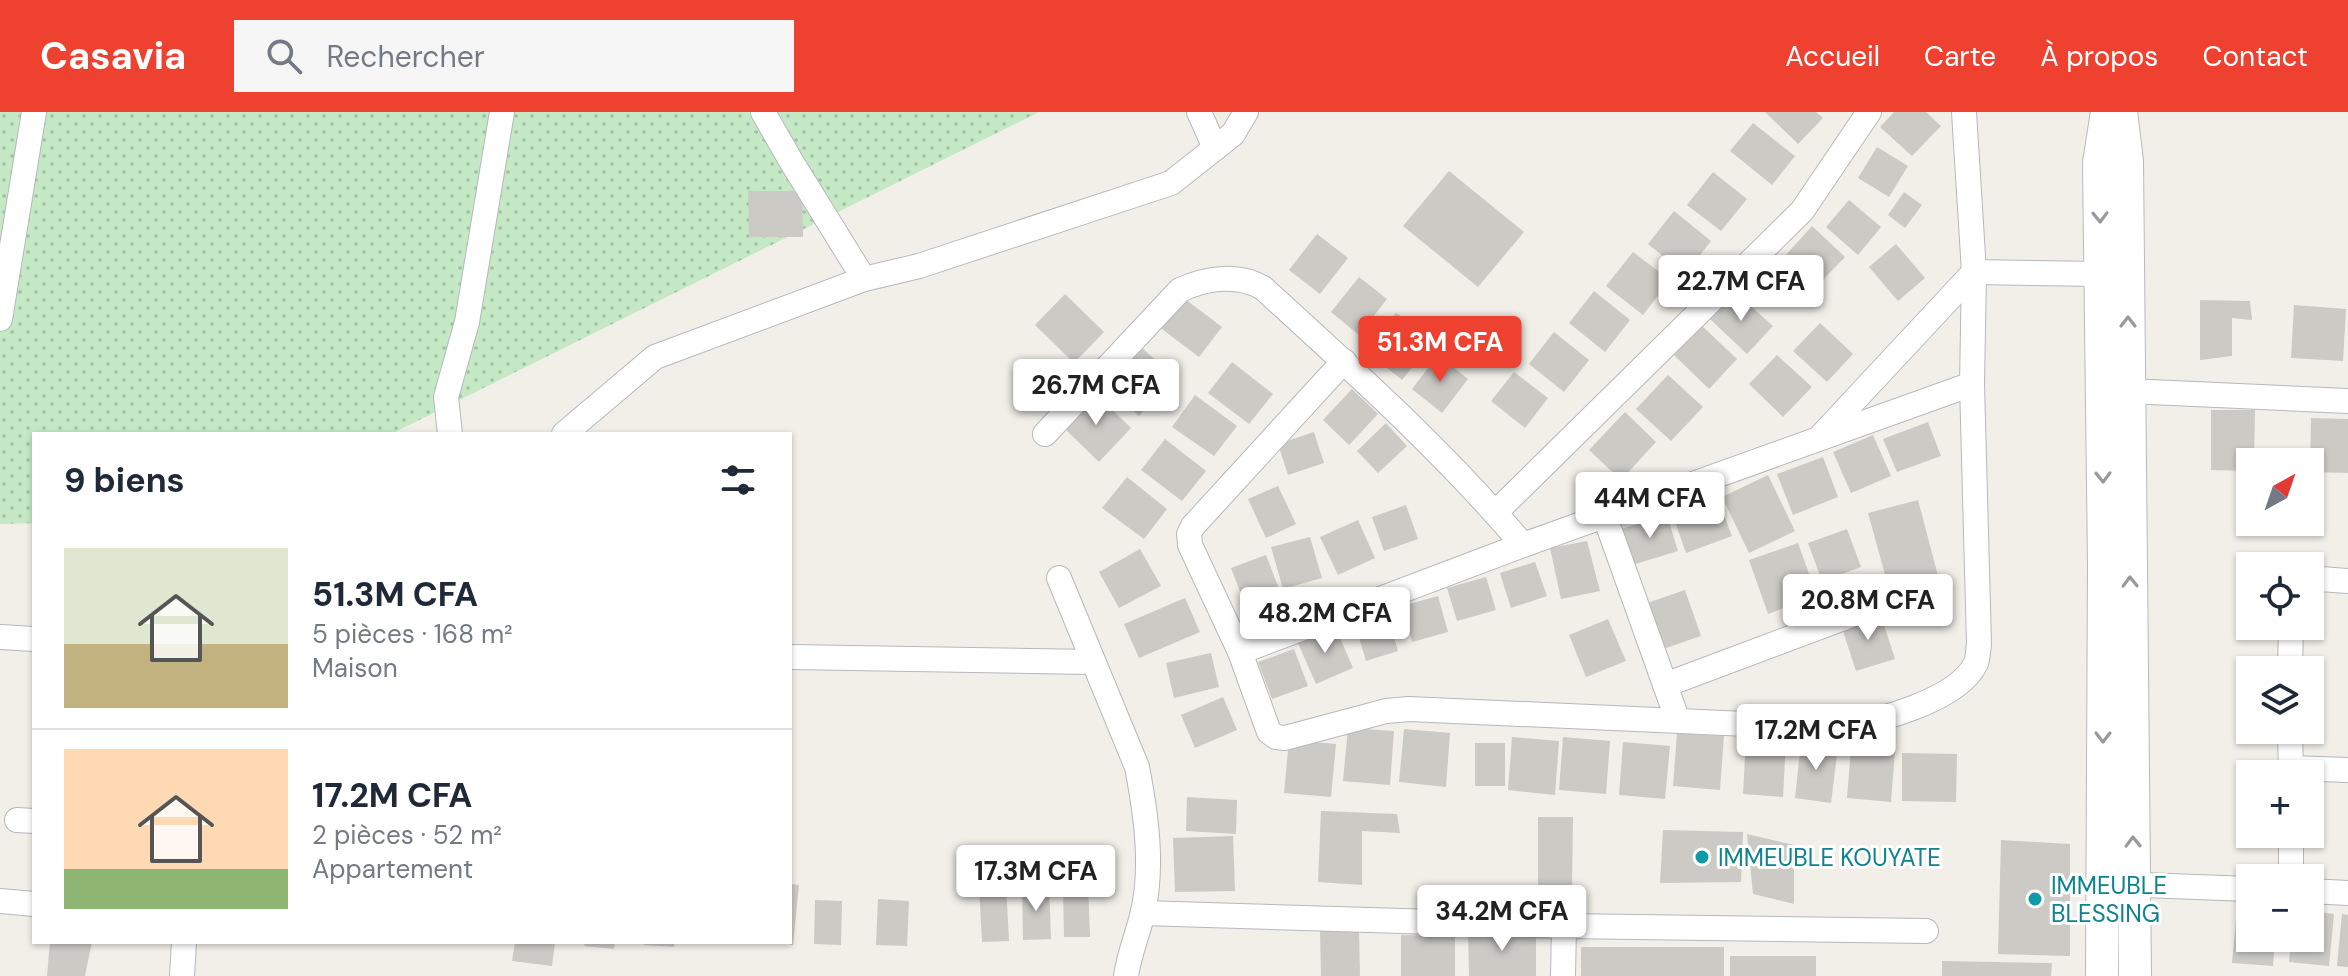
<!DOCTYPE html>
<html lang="fr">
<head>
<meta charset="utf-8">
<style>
	:root { --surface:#fff; --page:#f6f6f7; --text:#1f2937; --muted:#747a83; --line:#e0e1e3; --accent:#ee4130 }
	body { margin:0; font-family:"DM Sans",sans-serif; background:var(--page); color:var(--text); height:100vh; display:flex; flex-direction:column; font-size:30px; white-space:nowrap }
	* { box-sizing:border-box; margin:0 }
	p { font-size:26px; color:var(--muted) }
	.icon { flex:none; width:44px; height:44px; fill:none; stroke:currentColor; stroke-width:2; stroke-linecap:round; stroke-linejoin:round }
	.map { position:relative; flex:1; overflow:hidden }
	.sheet { position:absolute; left:32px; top:320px; width:760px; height:512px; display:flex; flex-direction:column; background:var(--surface); border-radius:0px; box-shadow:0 2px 6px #0004 }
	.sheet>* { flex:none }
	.needle { width:52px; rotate:40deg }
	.controls { position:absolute; left:2236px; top:336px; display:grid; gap:16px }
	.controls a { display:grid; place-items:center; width:88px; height:88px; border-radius:0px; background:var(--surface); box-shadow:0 2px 6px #0004; font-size:40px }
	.price { position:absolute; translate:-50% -68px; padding:0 18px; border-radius:8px; background:#fff; color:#222; font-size:26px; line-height:52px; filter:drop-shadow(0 2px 4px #0008) }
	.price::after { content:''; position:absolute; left:50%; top:48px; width:24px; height:18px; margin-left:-12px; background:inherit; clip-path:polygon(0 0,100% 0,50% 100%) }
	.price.active { background:var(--accent); color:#fff }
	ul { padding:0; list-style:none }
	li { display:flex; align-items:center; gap:24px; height:200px; padding:0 32px }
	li+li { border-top:2px solid var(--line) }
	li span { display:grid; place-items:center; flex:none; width:224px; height:160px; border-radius:0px; color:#555 }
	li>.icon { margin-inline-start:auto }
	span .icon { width:96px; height:96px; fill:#fffc; stroke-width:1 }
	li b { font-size:34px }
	h2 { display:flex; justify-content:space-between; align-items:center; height:96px; padding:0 32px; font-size:34px }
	header { display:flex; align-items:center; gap:48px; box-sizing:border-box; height:112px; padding:0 40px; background:var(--accent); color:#fff }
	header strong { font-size:38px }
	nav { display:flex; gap:44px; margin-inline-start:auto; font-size:28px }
	.search { width:560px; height:72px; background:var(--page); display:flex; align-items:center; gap:20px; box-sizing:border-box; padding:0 28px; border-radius:0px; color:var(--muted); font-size:30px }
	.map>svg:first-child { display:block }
</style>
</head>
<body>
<header>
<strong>Casavia</strong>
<div class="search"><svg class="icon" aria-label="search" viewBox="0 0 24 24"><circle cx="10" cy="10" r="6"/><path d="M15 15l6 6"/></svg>Rechercher</div>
<nav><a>Accueil</a><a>Carte</a><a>À propos</a><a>Contact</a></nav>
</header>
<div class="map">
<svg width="2348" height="864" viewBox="0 0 2348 864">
	<defs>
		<pattern id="grass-dots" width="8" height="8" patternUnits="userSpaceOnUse" patternTransform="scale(2)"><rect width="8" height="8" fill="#c4e9c4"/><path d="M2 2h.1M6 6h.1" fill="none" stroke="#a2c0a3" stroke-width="1.8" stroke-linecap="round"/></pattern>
	</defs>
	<rect width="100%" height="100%" fill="#f1efe8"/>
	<path fill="url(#grass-dots)" d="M0 0H1039L391 322H34V411L0 412Z"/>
	<g fill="#cccac5">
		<path d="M1765 0H1816L1823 6 1798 32Z"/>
		<path d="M1894 0H1926L1941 14 1912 44 1880 15Z"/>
		<path d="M1753 11 1795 44 1772 73 1730 39Z"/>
		<path d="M1877 35 1908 54 1889 85 1858 66Z"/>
		<path d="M1449 59 1524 120 1478 175 1403 114Z"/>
		<path d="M1713 60 1747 87 1721 119 1687 93Z"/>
		<path d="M748 79H802L803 125H749Z"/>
		<path d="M1904 80 1922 93 1905 116 1888 103Z"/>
		<path d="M1849 88 1881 115 1858 143 1826 115Z"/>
		<path d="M1674 99 1711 129 1685 162 1648 132Z"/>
		<path d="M1812 114 1845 145 1815 176 1783 146Z"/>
		<path d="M1317 122 1348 146 1320 182 1289 158Z"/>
		<path d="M1896 132 1925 166 1898 189 1869 155Z"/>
		<path d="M1633 140 1670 168 1643 203 1606 174Z"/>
		<path d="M1359 165 1387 187 1359 223 1331 200Z"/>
		<path d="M1594 179 1630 208 1605 240 1569 211Z"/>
		<path d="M1735 180 1773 214 1747 242 1710 207Z"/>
		<path d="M1065 182 1104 220 1074 251 1035 213Z"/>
		<path d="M1181 184 1222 215 1199 245 1158 214Z"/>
		<path d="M2200 188 2250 189 2252 208 2232 206V244L2200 248Z"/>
		<path d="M2294 193 2346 197 2343 249 2291 246Z"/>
		<path d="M1396 201 1433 229 1402 268 1366 239Z"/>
		<path d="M1820 211 1853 242 1827 270 1793 239Z"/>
		<path d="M1701 213 1737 247 1709 277 1674 243Z"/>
		<path d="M1554 220 1589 248 1564 280 1529 252Z"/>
		<path d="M1141 235 1174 265 1139 304 1106 275Z"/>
		<path d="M1438 243 1468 267 1442 301 1412 277Z"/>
		<path d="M1777 243 1812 275 1783 305 1749 272Z"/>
		<path d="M1232 250 1273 282 1249 312 1208 281Z"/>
		<path d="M1514 260 1548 286 1525 316 1491 289Z"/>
		<path d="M1668 263 1703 295 1671 329 1636 297Z"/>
		<path d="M1352 277 1378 302 1349 333 1323 308Z"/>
		<path d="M1094 280 1131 316 1099 350 1062 314Z"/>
		<path d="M1195 283 1237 314 1214 344 1172 315Z"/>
		<path d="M2211 298H2255L2254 350H2250V359L2211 358Z"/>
		<path d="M1625 300 1656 330 1621 368 1589 338Z"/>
		<path d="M2311 306 2348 307V361L2310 360Z"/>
		<path d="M1928 310 1941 344 1897 360 1883 327Z"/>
		<path d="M1386 311 1407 334 1378 361 1357 339Z"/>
		<path d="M1314 320 1324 351 1288 363 1278 332Z"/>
		<path d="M1873 323 1891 364 1851 381 1833 340Z"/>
		<path d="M1165 327 1206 359 1182 389 1141 358Z"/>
		<path d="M1823 345 1838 385 1793 403 1777 362Z"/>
		<path d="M1768 363 1795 419 1749 441 1722 385Z"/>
		<path d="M1127 365 1167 397 1144 427 1102 396Z"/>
		<path d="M1278 374 1296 412 1266 426 1248 387Z"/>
		<path d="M1715 379 1732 424 1686 441 1670 395Z"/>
		<path d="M1918 388 1941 475 1892 488 1868 401Z"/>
		<path d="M1406 393 1418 427 1384 439 1372 405Z"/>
		<path d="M1667 403 1678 439 1632 453 1621 417Z"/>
		<path d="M1358 408 1375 446 1338 463 1320 425Z"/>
		<path d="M1847 417 1861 455 1822 469 1808 431Z"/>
		<path d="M1310 425 1322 466 1283 477 1271 435Z"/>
		<path d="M1587 429 1600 479 1561 487 1550 436Z"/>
		<path d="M1798 431 1817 484 1768 502 1749 448Z"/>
		<path d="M1140 437 1161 474 1119 496 1099 460Z"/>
		<path d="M1266 443 1281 482 1246 495 1231 456Z"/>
		<path d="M1535 450 1547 484 1511 496 1500 461Z"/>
		<path d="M1486 465 1496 498 1457 509 1447 476Z"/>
		<path d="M1685 478 1701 524 1663 537 1647 491Z"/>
		<path d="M1438 484 1448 520 1412 530 1402 494Z"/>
		<path d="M1185 486 1200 520 1139 546 1124 512Z"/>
		<path d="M1880 501 1895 547 1856 559 1841 513Z"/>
		<path d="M1387 502 1398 539 1366 549 1355 512Z"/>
		<path d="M1608 507 1626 549 1586 565 1569 523Z"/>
		<path d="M1335 514 1353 556 1316 572 1297 529Z"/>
		<path d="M1294 537 1308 574 1272 587 1258 550Z"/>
		<path d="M1211 541 1219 575 1174 586 1166 551Z"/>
		<path d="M1223 585 1237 618 1195 636 1181 603Z"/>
		<path d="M1348 616 1394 619 1390 673 1343 669Z"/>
		<path d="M1404 617 1450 621 1446 675 1399 670Z"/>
		<path d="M1677 621 1724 624 1720 678 1673 674Z"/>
		<path d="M1512 625 1559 629 1555 683 1508 678Z"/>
		<path d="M1563 625 1610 629 1606 682 1559 678Z"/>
		<path d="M1746 626 1786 629 1783 685 1743 682Z"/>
		<path d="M1289 628 1336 632 1331 685 1284 681Z"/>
		<path d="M1623 630 1670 634 1665 687 1619 683Z"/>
		<path d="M1801 630 1838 634 1831 691 1795 686Z"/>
		<rect x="1475" y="631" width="30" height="43"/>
		<path d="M1851 636 1895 639 1891 690 1847 686Z"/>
		<path d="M1902 641 1957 642 1956 690 1902 689Z"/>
		<path d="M1187 685 1237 688 1236 722 1186 719Z"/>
		<path d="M1321 699 1397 702 1400 721 1362 719V773L1318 770Z"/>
		<path d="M1538 705H1573L1572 777H1538Z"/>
		<path d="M1663 718 1743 720 1741 770 1660 771Z"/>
		<path d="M1747 722 1794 733V792L1753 782Z"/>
		<path d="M1233 724 1235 779 1175 780 1173 726Z"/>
		<path d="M2001 728 2070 732V844L1998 842Z"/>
		<path d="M790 772 799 773 793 833H790Z"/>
		<path d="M1006 772 1009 829 982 830 979 774Z"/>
		<path d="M1088 773 1090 825H1064L1063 774Z"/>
		<path d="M1049 774 1051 827 1023 828 1022 775Z"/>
		<path d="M878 787 909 789 907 834 876 833Z"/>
		<path d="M815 788 842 789 841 833 814 832Z"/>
		<path d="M2237 798 2250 799V826H2275L2273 854 2232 851Z"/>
		<path d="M2310 799 2334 802 2329 854 2289 850 2291 826H2310Z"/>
		<path d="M2342 802 2348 803V855L2337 854Z"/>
		<path d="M1320 818H1359L1360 864H1321Z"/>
		<path d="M1468 819H1536V864H1469Z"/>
		<path d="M1401 823 1455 824V864H1401Z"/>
		<path d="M50 830H92L85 864H47Z"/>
		<path d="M515 830H555L552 854 512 849Z"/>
		<path d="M585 830H615L614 837 584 834Z"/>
		<path d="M644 830H674V835L644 833Z"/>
		<rect x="1581" y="835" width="143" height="29"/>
		<rect x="1730" y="844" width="86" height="20"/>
		<path d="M1942 849 2052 851 2051 864H1942Z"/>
	</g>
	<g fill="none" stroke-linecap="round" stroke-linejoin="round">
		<g stroke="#b5b8bc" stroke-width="26">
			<g id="street">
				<path d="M763 0 791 49 864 167"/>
				<path d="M1199 0 1215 36"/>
				<path d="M0 207 34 0"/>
				<path d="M1344 249 1193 414 1189 422 1190 433 1240 540 1269 620 1276 625 1285 626 1386 599 1409 597 1839 616C1877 609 1958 589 1976 551 1978 546 1978 538 1979 532L1972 272 1974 160 1964 0"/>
				<path d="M2128 279 2348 289"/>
				<path d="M450 322 446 285 467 210 502 0"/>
				<path d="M564 322 655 245 864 167 919 154 1171 71 1233 22 1246 0"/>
				<path d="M1045 322 1180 178C1206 166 1238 161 1263 176 1353 258 1444 340 1523 433"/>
				<path d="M1822 323 1974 160 2101 162"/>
				<path d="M1495 401 1802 99 1869 0"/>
				<path d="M1605 405 1678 609"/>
				<path d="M1059 466 1137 655C1146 702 1154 756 1142 804 1137 824 1129 843 1126 864"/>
				<path d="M2310 475 2320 467 2348 469"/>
				<path d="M0 525 34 527"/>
				<path d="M1240 540 1523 433 1972 272"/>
				<path d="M790 545 1093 550"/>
				<path d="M2290 558 2291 514"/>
				<path d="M1665 573 1857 501"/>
				<path d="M2290 618 2291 662"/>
				<path d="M2291 656 2348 658"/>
				<path d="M17 708 34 709"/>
				<path d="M2291 722V766"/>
				<path d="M2117 772 2250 777"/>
				<path d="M2310 779 2348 781"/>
				<path d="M0 789 34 792"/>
				<path d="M1143 801 1564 814 1926 819"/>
				<path d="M182 864 184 830"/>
				<path d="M1563 864 1564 814"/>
			</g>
		</g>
		<g stroke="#b6babf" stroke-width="34">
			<g id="secondary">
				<path d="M2121 0 2127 49 2135 864"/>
				<path d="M2102 864 2104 453 2099 51 2107 0"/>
			</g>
		</g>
		<use href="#street" stroke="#fff" stroke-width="24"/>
		<use href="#secondary" stroke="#fff" stroke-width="32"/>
	</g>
	<defs><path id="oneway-chevron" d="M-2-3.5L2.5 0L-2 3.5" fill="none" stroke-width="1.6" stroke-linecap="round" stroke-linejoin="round" transform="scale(2)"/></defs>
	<g stroke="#979a9d">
		<use href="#oneway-chevron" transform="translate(2100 105) rotate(89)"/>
		<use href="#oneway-chevron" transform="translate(2128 210) rotate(-90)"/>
		<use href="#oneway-chevron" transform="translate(2103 365) rotate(89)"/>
		<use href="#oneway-chevron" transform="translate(2130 470) rotate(-91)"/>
		<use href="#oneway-chevron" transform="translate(2103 625) rotate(90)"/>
		<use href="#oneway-chevron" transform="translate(2133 730) rotate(-91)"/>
	</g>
	<g fill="#0f9aa8" stroke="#fff" stroke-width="3">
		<circle cx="1702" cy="745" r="8"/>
		<circle cx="2035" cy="787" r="8"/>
	</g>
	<g text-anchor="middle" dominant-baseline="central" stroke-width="6" stroke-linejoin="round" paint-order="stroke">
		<g font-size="24" fill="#0d838f" stroke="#fff" text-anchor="start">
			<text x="1718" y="745">IMMEUBLE KOUYATE</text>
			<text x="2051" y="773">IMMEUBLE<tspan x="2051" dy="28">BLESSING</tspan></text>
		</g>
	</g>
</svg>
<div class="controls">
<a><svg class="needle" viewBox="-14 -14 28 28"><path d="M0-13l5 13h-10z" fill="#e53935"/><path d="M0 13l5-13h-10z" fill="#747a83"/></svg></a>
<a><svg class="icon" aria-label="locate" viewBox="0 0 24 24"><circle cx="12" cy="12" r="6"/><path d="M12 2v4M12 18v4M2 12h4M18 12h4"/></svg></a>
<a><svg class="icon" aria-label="layers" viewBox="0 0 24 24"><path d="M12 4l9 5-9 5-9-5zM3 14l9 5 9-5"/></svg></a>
<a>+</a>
<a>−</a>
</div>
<b class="price" style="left:1741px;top:211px">22.7M CFA</b>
<b class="price active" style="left:1440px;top:272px">51.3M CFA</b>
<b class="price" style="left:1096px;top:315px">26.7M CFA</b>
<b class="price" style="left:1650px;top:428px">44M CFA</b>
<b class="price" style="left:1868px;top:530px">20.8M CFA</b>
<b class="price" style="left:1325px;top:543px">48.2M CFA</b>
<b class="price" style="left:1816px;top:660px">17.2M CFA</b>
<b class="price" style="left:1036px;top:801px">17.3M CFA</b>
<b class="price" style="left:1502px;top:841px">34.2M CFA</b>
<section class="sheet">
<h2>9 biens<svg class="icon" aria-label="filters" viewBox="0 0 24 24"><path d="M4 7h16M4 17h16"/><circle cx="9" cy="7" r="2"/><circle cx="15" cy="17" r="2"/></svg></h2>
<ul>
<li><span style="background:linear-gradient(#dfe7d0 60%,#c2b280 0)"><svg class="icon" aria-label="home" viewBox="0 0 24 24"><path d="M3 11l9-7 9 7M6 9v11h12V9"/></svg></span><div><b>51.3M CFA</b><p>5 pièces · 168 m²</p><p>Maison</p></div></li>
<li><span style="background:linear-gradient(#ffd9b3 75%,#8fb573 0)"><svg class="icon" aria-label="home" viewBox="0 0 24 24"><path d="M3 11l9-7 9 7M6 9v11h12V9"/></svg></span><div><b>17.2M CFA</b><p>2 pièces · 52 m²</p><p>Appartement</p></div></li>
</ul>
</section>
</div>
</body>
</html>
